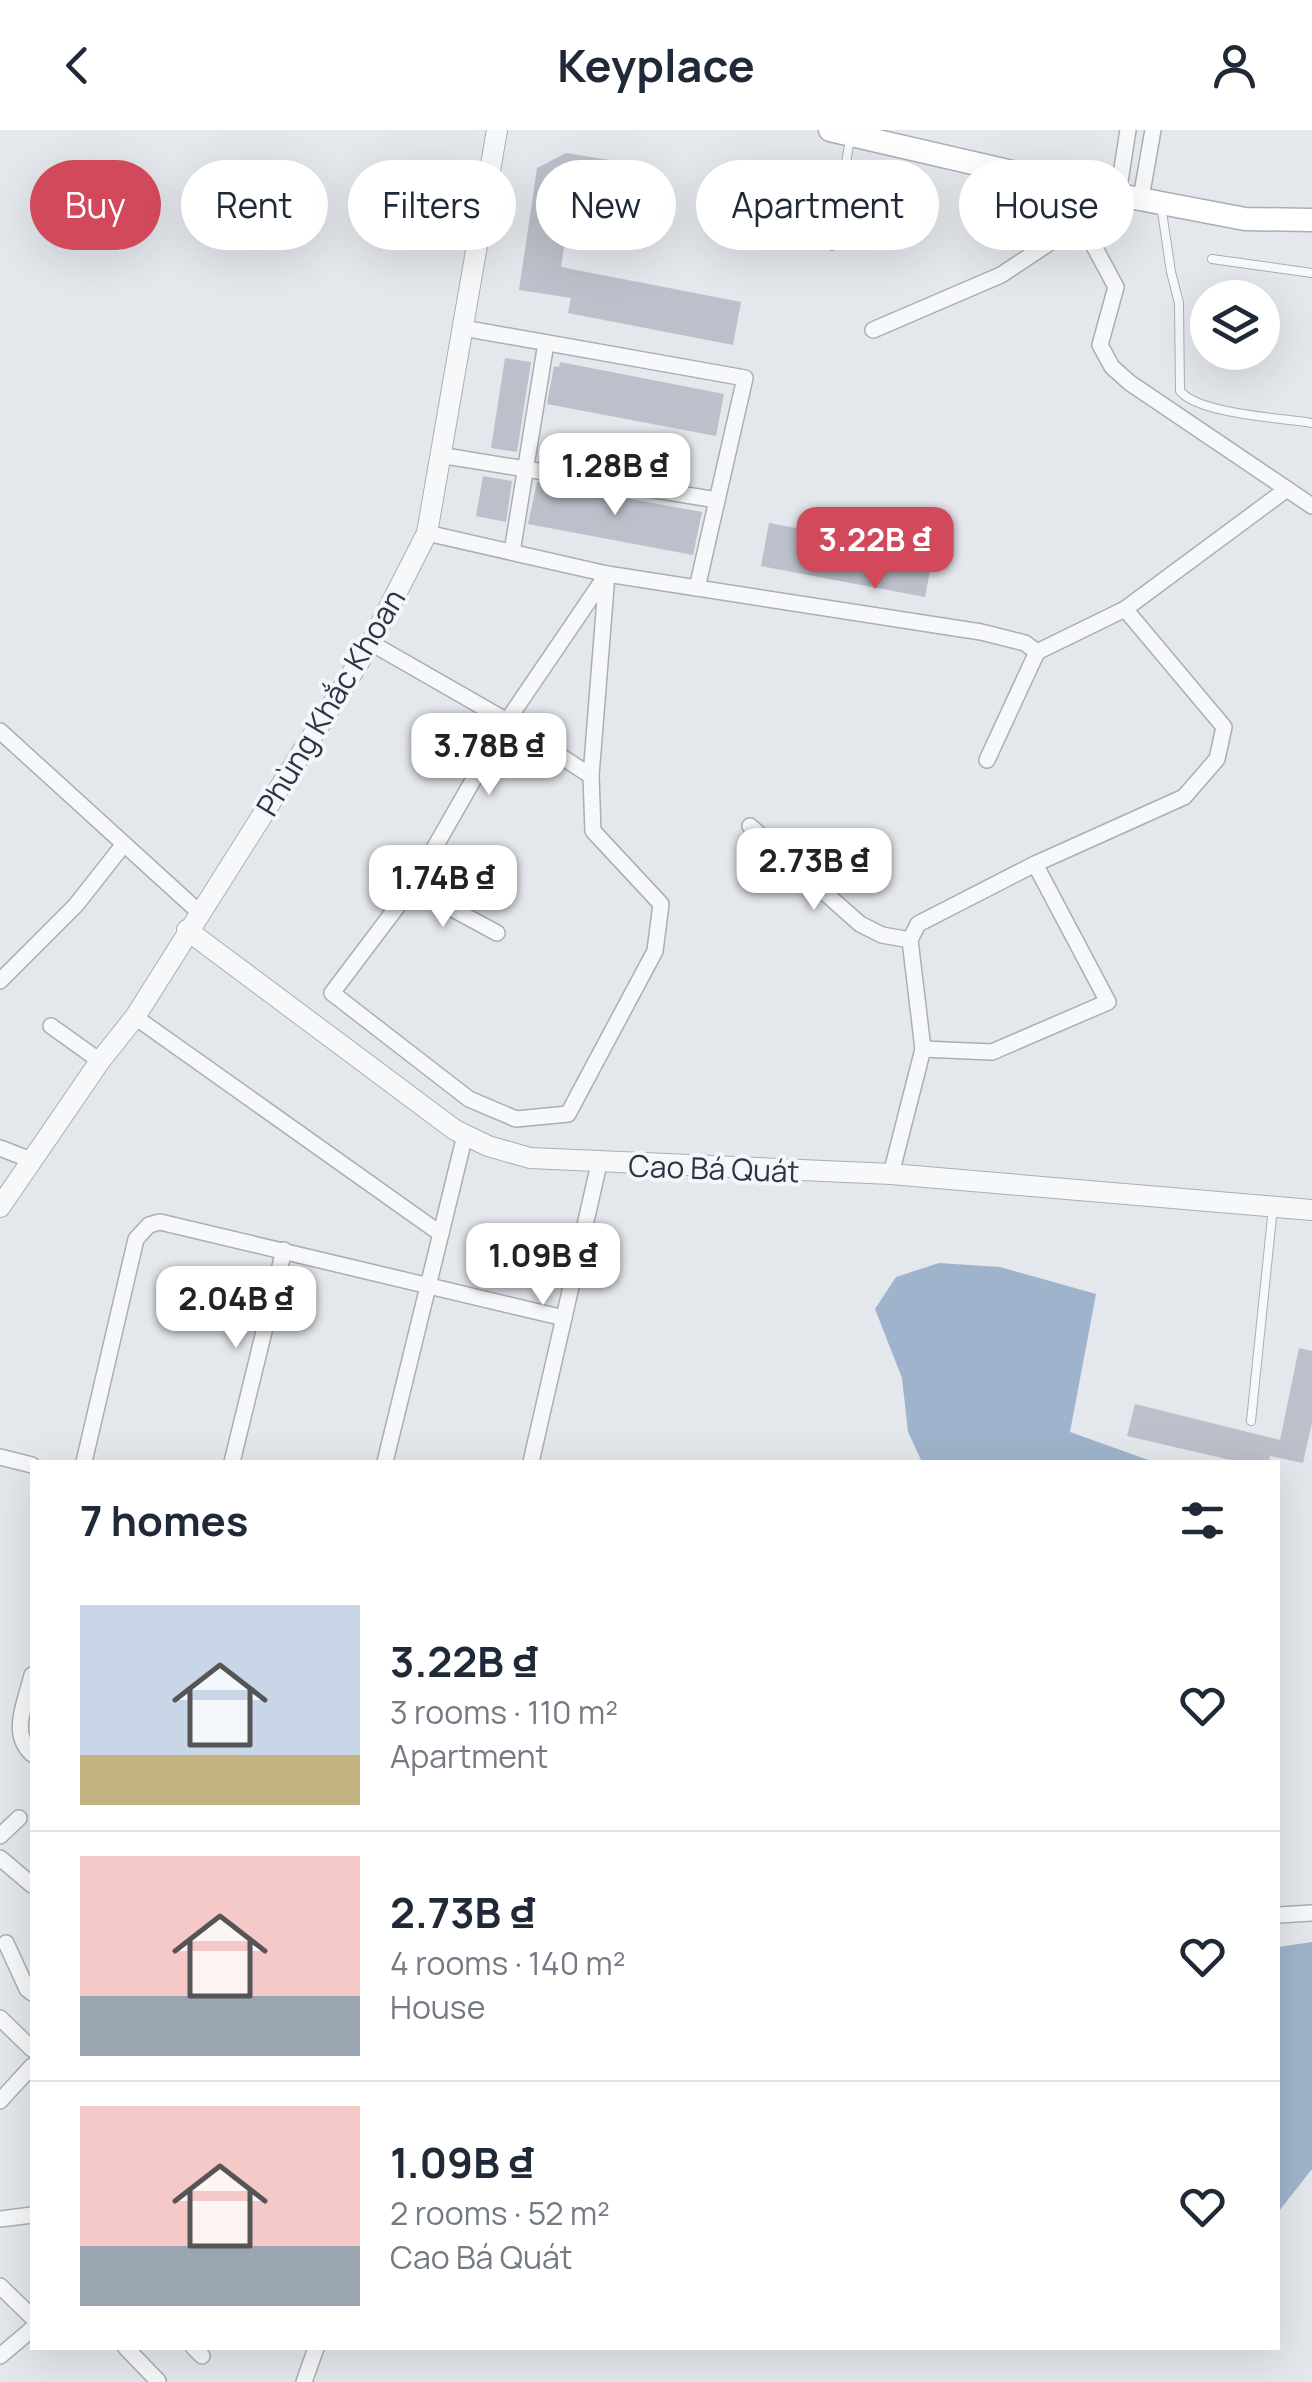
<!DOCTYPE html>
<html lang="en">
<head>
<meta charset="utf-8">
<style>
	:root { --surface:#fff; --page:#f2f2f3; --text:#1f2937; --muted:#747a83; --line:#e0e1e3; --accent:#d1495b }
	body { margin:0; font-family:Manrope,sans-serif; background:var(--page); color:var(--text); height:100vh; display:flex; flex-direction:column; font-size:38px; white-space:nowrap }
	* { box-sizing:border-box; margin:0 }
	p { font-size:32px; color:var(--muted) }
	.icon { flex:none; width:55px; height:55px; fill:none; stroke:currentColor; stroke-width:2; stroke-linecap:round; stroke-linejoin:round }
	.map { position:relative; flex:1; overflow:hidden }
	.side { position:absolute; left:30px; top:1330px; width:1250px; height:890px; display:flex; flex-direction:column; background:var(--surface); border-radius:0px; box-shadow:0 10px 40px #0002 }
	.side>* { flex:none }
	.hud { position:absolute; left:30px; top:30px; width:1252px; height:90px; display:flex; gap:20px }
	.controls { position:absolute; left:1190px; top:150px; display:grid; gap:20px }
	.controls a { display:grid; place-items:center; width:90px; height:90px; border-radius:50%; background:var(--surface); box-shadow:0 10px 40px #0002; font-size:50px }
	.price { position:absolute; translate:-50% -85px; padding:0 22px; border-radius:20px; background:#fff; color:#222; font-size:32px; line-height:65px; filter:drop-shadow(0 2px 5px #0008) }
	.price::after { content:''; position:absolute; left:50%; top:60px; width:30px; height:22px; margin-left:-15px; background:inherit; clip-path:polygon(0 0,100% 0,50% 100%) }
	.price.current { background:var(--accent); color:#fff }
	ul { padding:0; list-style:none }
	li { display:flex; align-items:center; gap:30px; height:250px; padding:0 50px }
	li+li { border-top:2px solid var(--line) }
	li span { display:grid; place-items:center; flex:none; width:280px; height:200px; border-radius:0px; color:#555 }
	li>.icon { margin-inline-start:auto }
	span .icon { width:120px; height:120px; fill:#fffc; stroke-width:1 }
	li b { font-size:42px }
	h2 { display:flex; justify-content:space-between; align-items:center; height:120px; padding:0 50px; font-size:42px }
	.pill { padding:0 35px; border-radius:45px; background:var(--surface); box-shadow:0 10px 40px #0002; font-size:35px; line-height:90px }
	.pill.current { background:var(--accent); color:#fff }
	header { display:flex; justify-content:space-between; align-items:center; height:130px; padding:0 50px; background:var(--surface); font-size:45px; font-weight:700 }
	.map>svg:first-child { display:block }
</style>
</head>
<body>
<header><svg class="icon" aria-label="back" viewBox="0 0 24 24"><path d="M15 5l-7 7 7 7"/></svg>Keyplace<svg class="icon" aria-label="person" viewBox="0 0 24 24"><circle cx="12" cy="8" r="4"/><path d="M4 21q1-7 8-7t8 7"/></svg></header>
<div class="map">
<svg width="1312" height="2252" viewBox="0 0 1312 2252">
	<rect width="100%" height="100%" fill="#e4e7ec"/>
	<g fill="#9fb4cc">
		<path d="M939 1133 1000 1137 1096 1164 1070 1302 1154 1332H922L908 1302 902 1248 875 1179 896 1147Z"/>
		<path d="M1312 1812V2039L1279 2081 1278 1817Z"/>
	</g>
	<g fill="#bbc0ca">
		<path d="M566 23 635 34 630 67 573 58 561 137 741 172 733 215 568 183 571 168 519 160 537 38Z"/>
		<path d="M505 228 531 232 517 322 491 318Z"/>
		<path d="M560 232 724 264 716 306 547 274 554 236 559 237Z"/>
		<path d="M483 346 512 351 506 392 476 386Z"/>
		<path d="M537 352 702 382 693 425 528 394Z"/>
		<path d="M769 393 933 424 925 467 761 436Z"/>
		<path d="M1299 1218 1312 1221V1293L1303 1333 1270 1326 1269 1332H1239L1127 1306 1135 1274 1280 1310Z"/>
	</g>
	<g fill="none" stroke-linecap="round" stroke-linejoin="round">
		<g stroke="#a9aeb7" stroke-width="10">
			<g id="service">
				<path d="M1161 75 1171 142 1179 173 1180 261C1199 284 1281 288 1312 293"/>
				<path d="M832 116 850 9"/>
				<path d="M1212 129 1312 143"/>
				<path d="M1251 1291 1273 1077"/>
			</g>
		</g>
		<g stroke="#a9aeb7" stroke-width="18">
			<g id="minor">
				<path d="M1077 57 1081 92 1116 157 1100 215 1112 237 1130 253 1312 376"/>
				<path d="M1118 64 1128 0"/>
				<path d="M1141 68 1153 0"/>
				<path d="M463 198 745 248 697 458"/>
				<path d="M873 200 1001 145 1081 92"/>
				<path d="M439 325 717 370"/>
				<path d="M427 403 607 444 981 502 1025 513 1037 522 1125 479 1287 359"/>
				<path d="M512 422 546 213"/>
				<path d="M607 444 591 646 593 701 661 774 655 821 568 984 516 989 469 969 332 863 412 757 507 591Z"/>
				<path d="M371 513 507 591 591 646"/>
				<path d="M0 601 200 783"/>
				<path d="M987 630 1037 522"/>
				<path d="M750 696 860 794 882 805 910 810"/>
				<path d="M412 757 497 803"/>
				<path d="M0 851 76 775 124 714"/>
				<path d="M135 887 441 1104"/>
				<path d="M51 896 100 931"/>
				<path d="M923 919 992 922 1108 872 1035 734"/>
				<path d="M0 1018 31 1030"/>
				<path d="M891 1044 923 919 910 810 918 794 1035 734 1184 667 1217 629 1224 597 1125 479"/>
				<path d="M0 1327 32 1335"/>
				<path d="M84 1332 136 1109 149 1095 160 1092 564 1188"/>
				<path d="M232 1332 284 1120"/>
				<path d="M385 1332 465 1005"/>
				<path d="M531 1332 599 1034"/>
				<path d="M32 1545C26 1572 9 1603 32 1624"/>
				<path d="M0 1706 19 1688"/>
				<path d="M0 1728 32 1755"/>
				<path d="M1278 1785 1312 1783"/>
				<path d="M6 1813 27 1859 32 1863"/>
				<path d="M0 1888 32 1919"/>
				<path d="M0 1971 32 1936"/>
				<path d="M0 2089 32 2085"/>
				<path d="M0 2156 32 2187"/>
				<path d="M126 2218 158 2251"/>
				<path d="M194 2218 202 2226"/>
				<path d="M0 2226 32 2199"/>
				<path d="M304 2252 316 2218"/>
			</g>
		</g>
		<g stroke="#a9aeb7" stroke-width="22">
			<g id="tertiary">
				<path d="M187 800 455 1000 488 1016 530 1028 891 1044 1312 1080"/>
				<path d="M0 1077 100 931 135 887 371 513 427 403 497 0"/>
			</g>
		</g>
		<g stroke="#a9aeb7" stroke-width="25">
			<path id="secondary" d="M830 0 1077 57 1245 89 1312 90"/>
		</g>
		<use href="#service" stroke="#f7f8fa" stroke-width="8"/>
		<use href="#minor" stroke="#f7f8fa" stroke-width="15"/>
		<use href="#tertiary" stroke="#f7f8fa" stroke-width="20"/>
		<use href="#secondary" stroke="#fff" stroke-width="22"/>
	</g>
	<g text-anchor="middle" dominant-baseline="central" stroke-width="8" stroke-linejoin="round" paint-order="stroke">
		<g font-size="30" fill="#2b3445" stroke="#f4f6f9">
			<text transform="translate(330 572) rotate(-59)">Phùng Khắc Khoan</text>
			<text transform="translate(714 1038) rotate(2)">Cao Bá Quát</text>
		</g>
	</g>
</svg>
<div class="controls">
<a><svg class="icon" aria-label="layers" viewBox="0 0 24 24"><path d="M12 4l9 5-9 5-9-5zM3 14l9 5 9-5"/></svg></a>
</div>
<b class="price" style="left:615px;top:388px">1.28B ₫</b>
<b class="price current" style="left:875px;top:462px">3.22B ₫</b>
<b class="price" style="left:489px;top:668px">3.78B ₫</b>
<b class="price" style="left:814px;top:783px">2.73B ₫</b>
<b class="price" style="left:443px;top:800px">1.74B ₫</b>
<b class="price" style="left:543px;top:1178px">1.09B ₫</b>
<b class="price" style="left:236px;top:1221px">2.04B ₫</b>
<div class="hud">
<a class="pill current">Buy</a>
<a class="pill">Rent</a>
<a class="pill">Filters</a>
<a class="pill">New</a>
<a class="pill">Apartment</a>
<a class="pill">House</a>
</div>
<section class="side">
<h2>7 homes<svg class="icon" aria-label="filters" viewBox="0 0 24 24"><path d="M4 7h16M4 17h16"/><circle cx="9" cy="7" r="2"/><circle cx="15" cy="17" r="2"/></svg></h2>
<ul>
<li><span style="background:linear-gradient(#c9d6e8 75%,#c2b280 0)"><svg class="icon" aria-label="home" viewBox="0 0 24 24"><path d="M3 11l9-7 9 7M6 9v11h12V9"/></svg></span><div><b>3.22B ₫</b><p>3 rooms · 110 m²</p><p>Apartment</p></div><svg class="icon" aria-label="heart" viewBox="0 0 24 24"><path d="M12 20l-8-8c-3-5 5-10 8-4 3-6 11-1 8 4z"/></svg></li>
<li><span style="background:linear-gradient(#f6c9c9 70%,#9aa5b1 0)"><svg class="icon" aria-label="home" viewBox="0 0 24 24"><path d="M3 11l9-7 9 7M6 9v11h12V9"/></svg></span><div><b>2.73B ₫</b><p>4 rooms · 140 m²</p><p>House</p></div><svg class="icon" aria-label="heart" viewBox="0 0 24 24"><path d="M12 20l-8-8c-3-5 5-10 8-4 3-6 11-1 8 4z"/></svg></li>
<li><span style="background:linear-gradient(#f6c9c9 70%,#9aa5b1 0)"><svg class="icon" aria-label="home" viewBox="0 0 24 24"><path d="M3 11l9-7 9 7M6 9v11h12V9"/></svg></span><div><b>1.09B ₫</b><p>2 rooms · 52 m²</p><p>Cao Bá Quát</p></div><svg class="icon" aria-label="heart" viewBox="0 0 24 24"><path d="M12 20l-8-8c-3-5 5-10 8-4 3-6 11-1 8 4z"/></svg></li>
</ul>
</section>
</div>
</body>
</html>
